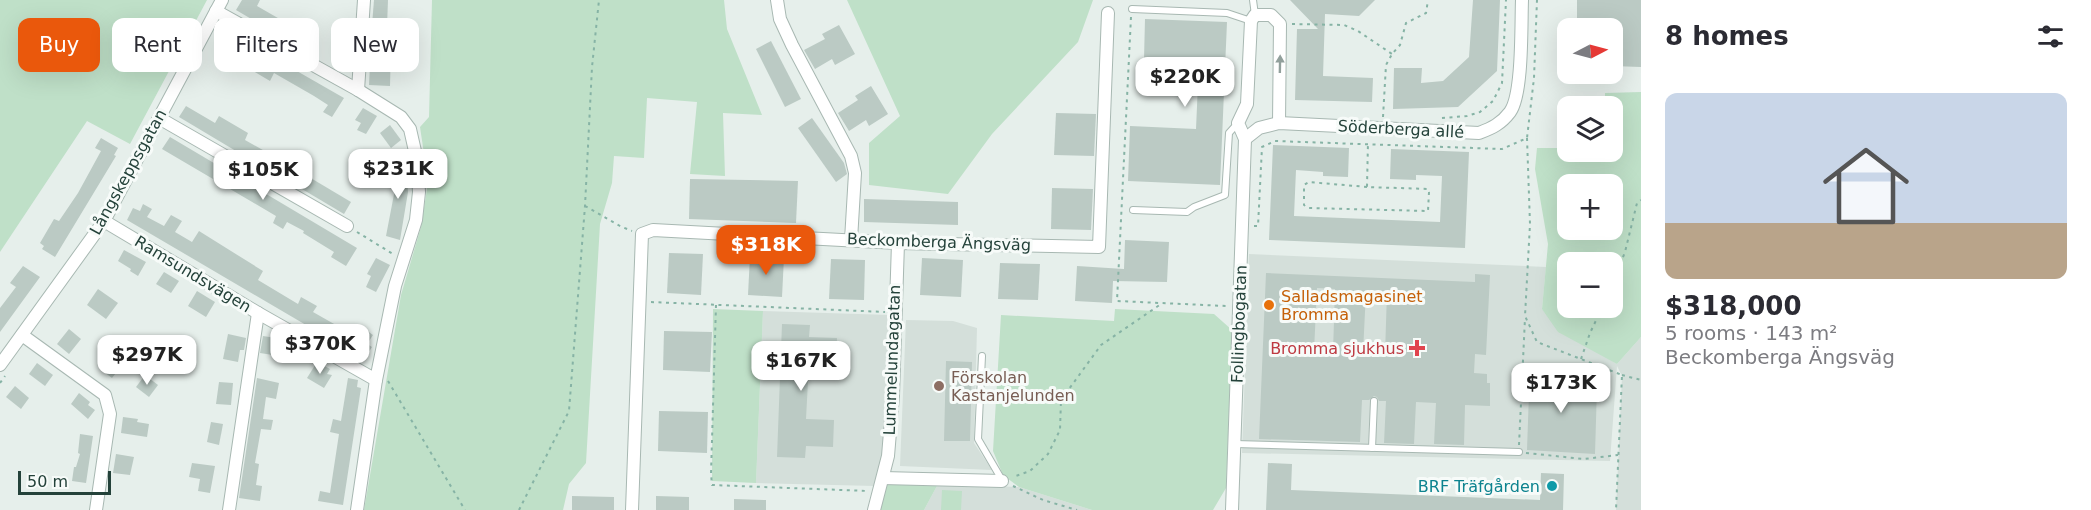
<!DOCTYPE html>
<html lang="en">
<head>
<meta charset="utf-8">
<style>
	:root { --surface:#fff; --page:#f7f7f7; --text:#2b2b33; --muted:#7c7c81; --accent:#ea580c }
	body { margin:0; font-family:"DejaVu Sans",sans-serif; background:var(--page); color:var(--text); height:100vh; display:flex; flex-direction:column; font-size:22px; white-space:nowrap }
	* { box-sizing:border-box; margin:0 }
	p { font-size:20px; color:var(--muted) }
	.icon { flex:none; width:33px; height:33px; fill:none; stroke:currentColor; stroke-width:2; stroke-linecap:round; stroke-linejoin:round }
	.map { position:relative; flex:1; overflow:hidden }
	.side { display:flex; flex-direction:column; background:var(--surface); width:450px }
	.side>* { flex:none }
	.hud { position:absolute; left:18px; top:18px; width:570px; height:54px; display:flex; gap:12px }
	.needle { width:39px; rotate:84deg }
	.fabs { position:absolute; left:1557px; top:18px; display:grid; gap:12px }
	.fabs a { display:grid; place-items:center; width:66px; height:66px; border-radius:12px; background:var(--surface); box-shadow:0 6px 24px #0002; font-size:30px }
	.scale { position:absolute; left:18px; bottom:15px; width:93px; box-sizing:border-box; padding-left:6px; border:3px solid #24423a; border-top:0; font-size:16px; line-height:21px; white-space:nowrap; color:#24423a; -webkit-text-stroke:4px #f7fbf9; paint-order:stroke }
	.price { position:absolute; translate:-50% -51px; padding:0 14px; border-radius:12px; background:#fff; color:#222; font-size:20px; line-height:39px; filter:drop-shadow(0 2px 3px #0008) }
	.price::after { content:''; position:absolute; left:50%; top:36px; width:18px; height:14px; margin-left:-9px; background:inherit; clip-path:polygon(0 0,100% 0,50% 100%) }
	.price.on { background:var(--accent); color:#fff }
	ul { padding:0; list-style:none }
	li { display:grid; align-content:center; gap:12px; height:318px; padding:0 24px }
	li span { display:grid; place-items:center; height:186px; border-radius:12px; color:#555 }
	li>.icon { margin-inline-start:auto }
	span .icon { width:108px; height:108px; fill:#fffc; stroke-width:1 }
	li b { font-size:26px }
	h2 { display:flex; justify-content:space-between; align-items:center; height:72px; padding:0 24px; font-size:26px }
	.tag { padding:0 21px; border-radius:12px; background:var(--surface); box-shadow:0 6px 24px #0002; font-size:21px; line-height:54px }
	.tag.on { background:var(--accent); color:#fff }
	main { display:flex; flex:1; min-height:0 }
	.map>svg:first-child { display:block }
</style>
</head>
<body>
<main>
<div class="map">
<svg width="1641" height="510" viewBox="0 0 1641 510">
	<rect width="100%" height="100%" fill="#e6efeb"/>
	<g fill="#d4dfda">
		<path d="M1249 254 1546 267 1542 309 1617 364 1641 337V510H1616L1622 376 1617 366 1610 461 1242 453Z"/>
		<path d="M763 311 890 315 884 456 875 486 756 483Z"/>
		<path d="M906 320 953 321 977 328 974 443 992 470 900 466Z"/>
		<path d="M938 484 1019 487 1092 510H924Z"/>
	</g>
	<g fill="#bfe0c8" fill-rule="evenodd">
		<path d="M0 0H207L130 144 87 121 0 252Z"/>
		<path d="M432 0H724L727 29 762 115 723 113 725 176 690 174 697 102 647 98 644 158 614 156 612 183 600 224 586 463 569 484 563 510H364L401 295 421 227 427 189 426 167 420 127 429 117Z"/>
		<path d="M847 0H1093L1078 42 992 134 948 194 869 185V143L900 116Z"/>
		<path d="M1641 92V337L1617 364 1558 332 1542 309 1548 244 1535 169 1537 148H1567L1568 152H1612V106H1605V93ZM1568 184H1612V230H1568ZM1568 262H1612V308H1568Z"/>
		<path d="M713 309 763 311 756 483 712 481Z"/>
		<path d="M1115 309 1214 314 1232 330 1226 488 1213 510H1092L1019 487 1003 475 993 451 1001 315 1114 321Z"/>
		<path d="M887 483 938 484 924 510H880Z"/>
		<path d="M942 490 962 491 961 510H941Z"/>
	</g>
	<g fill="#bbcac4" fill-rule="evenodd">
		<path d="M242 0H260L257 6 304 33 297 46 236 10Z"/>
		<path d="M374 0H388L387 26 372 25Z"/>
		<path d="M1290 0H1375L1359 16 1325 14 1323 76 1373 78 1372 102 1295 100 1297 29H1318Z"/>
		<path d="M1473 0H1500L1497 71 1458 107 1393 109 1394 68H1422L1421 83 1443 81 1469 57Z"/>
		<path d="M1577 0H1641V67L1612 66V28H1577Z"/>
		<path d="M1145 19 1227 22 1220 185 1128 181 1130 126 1196 129 1199 61 1144 59Z"/>
		<path d="M839 25 855 54 835 65 832 59 815 69 804 50 825 39 822 34Z"/>
		<path d="M227 29 246 42 344 98 332 117 323 112 328 105 314 96 274 73 270 81 235 60 237 56 227 50 229 47 219 40Z"/>
		<path d="M336 41 350 42 349 68H335Z"/>
		<path d="M771 41 801 99 785 107 756 49Z"/>
		<path d="M371 44 391 45 390 86 369 85Z"/>
		<path d="M871 86 888 114 869 126 866 120 849 131 838 113 858 100 855 96Z"/>
		<path d="M186 106 215 123 219 116 248 133 245 140 291 166 283 179 179 117Z"/>
		<path d="M363 108 377 116 366 134 357 130 361 123 355 120Z"/>
		<path d="M1056 113 1096 114 1094 156 1054 155Z"/>
		<path d="M812 118 844 163 847 174 836 182 798 128Z"/>
		<path d="M390 125 401 140 391 148 380 133Z"/>
		<path d="M170 137 357 248 346 266 331 257 334 252 303 233 304 231 287 222 283 229 273 223 276 216 162 149Z"/>
		<path d="M101 138 118 148 114 155 116 156 55 257 42 249 44 246 40 243 54 219 59 221 78 193 101 151 95 148Z"/>
		<path d="M1273 145 1349 148 1348 177 1323 176V172L1296 170 1294 216 1440 222 1442 176 1416 175V180L1390 179 1391 149 1469 152 1465 248 1269 240Z"/>
		<path d="M406 161 408 192 400 240 386 236 395 189 392 162Z"/>
		<path d="M309 177 351 202 344 214 302 189Z"/>
		<path d="M690 179 798 181 796 223 689 219Z"/>
		<path d="M1052 188 1093 189 1091 230 1051 229Z"/>
		<path d="M864 199 958 202V225L864 222Z"/>
		<path d="M143 204 152 209 147 217 164 226 171 215 182 221 175 232 192 242 199 231 263 271 258 280 298 304 301 297 317 306 313 312 357 337 363 328 373 335 367 344 372 347 364 359 127 220 133 208 140 211Z"/>
		<path d="M1125 240 1169 242 1167 282 1113 281 1112 303 1075 301 1077 266 1124 269Z"/>
		<path d="M124 250 146 262 138 276 130 271 131 269 118 261Z"/>
		<path d="M669 253 703 254 701 295 667 293Z"/>
		<path d="M750 256 784 257 782 297 748 295Z"/>
		<path d="M376 258 390 265 376 292 366 287 371 276 367 274Z"/>
		<path d="M922 258 963 260 961 297 920 295Z"/>
		<path d="M831 259 865 260 864 300 829 299Z"/>
		<path d="M1000 263 1040 264 1038 300 998 299Z"/>
		<path d="M23 266 40 277 0 332V308L16 287 10 283Z"/>
		<path d="M164 272 179 281 171 293 156 284Z"/>
		<path d="M1266 273 1475 282V274L1490 275 1486 355 1475 354 1474 373 1487 374V383H1490V406L1465 405 1464 445 1434 444 1436 403 1416 402 1414 444 1384 443 1386 401H1379L1377 397 1374 396 1369 400H1362L1360 442 1259 439ZM1317 288 1335 289 1333 352 1314 351ZM1366 291 1387 292 1385 354 1363 353Z"/>
		<path d="M98 289 118 303 106 319 87 305Z"/>
		<path d="M197 291 215 302 206 317 188 306Z"/>
		<path d="M782 324 810 325 809 337 837 338 836 364 809 362 806 419 834 420 833 447 806 446 805 458 777 457Z"/>
		<path d="M69 329 81 339 69 354 57 344Z"/>
		<path d="M664 331 712 332 710 372 663 370Z"/>
		<path d="M228 334 246 338 244 350H240L238 362 223 359Z"/>
		<path d="M263 336 282 339 279 356 260 353Z"/>
		<path d="M118 353 126 360 112 378 100 369 108 357 112 360Z"/>
		<path d="M946 361 972 362 970 441H944Z"/>
		<path d="M317 362 330 369 327 374 332 375 324 388 307 378Z"/>
		<path d="M37 363 53 375 45 386 29 374Z"/>
		<path d="M1530 364 1597 387 1595 454 1527 450Z"/>
		<path d="M145 375 158 385 149 397 136 387Z"/>
		<path d="M257 378 279 383 276 399 266 397 263 419 273 420 271 430 261 429 255 463 259 464 256 485 262 486 260 501 239 498Z"/>
		<path d="M348 378 358 380 357 387 361 388 343 505 318 501 320 491 330 493 339 434 330 432 333 419 341 421Z"/>
		<path d="M219 382 233 383 231 405 216 404Z"/>
		<path d="M15 386 29 398 21 409 6 397Z"/>
		<path d="M79 393 90 402 88 405 95 410 88 419 71 404Z"/>
		<path d="M659 411 708 412 707 453 658 451Z"/>
		<path d="M123 417 138 419 137 422 149 424 147 437 121 433Z"/>
		<path d="M211 422 223 424 219 445 207 442Z"/>
		<path d="M80 434 93 436 86 483 72 481 74 467H76L80 454 78 453Z"/>
		<path d="M116 454 134 457 130 475 113 473Z"/>
		<path d="M192 463 215 466 210 493 198 491 200 479 189 477Z"/>
		<path d="M1268 463 1292 464 1291 490 1540 500 1541 473 1564 474 1563 510H1266Z"/>
		<path d="M572 496 614 497V510H572Z"/>
		<path d="M656 496 689 497V510H656Z"/>
		<path d="M734 499 766 500V510H734Z"/>
	</g>
	<g fill="none" stroke-linecap="round" stroke-linejoin="round">
		<g stroke="#a8b8b2" stroke-width="8">
			<g id="lane">
				<path d="M1253 0 1255 15"/>
				<path d="M1132 9 1227 13 1251 21"/>
				<path d="M1133 210 1187 212 1194 207 1225 195 1229 133 1238 123"/>
				<path d="M982 356 978 439 1002 480"/>
				<path d="M1235 444 1519 452"/>
				<path d="M1372 448 1374 401"/>
			</g>
		</g>
		<g stroke="#a8b8b2" stroke-width="14">
			<g id="street">
				<path d="M777 0 780 19 792 45 851 156 855 173 851 240"/>
				<path d="M216 11 358 90 401 117 410 129 417 160 419 192 416 220 395 286 376 380 357 510"/>
				<path d="M358 90 364 0"/>
				<path d="M159 118 347 226"/>
				<path d="M1245 139 1259 128 1279 123 1479 133C1492 128 1501 124 1510 112 1523 94 1521 25 1522 0"/>
				<path d="M104 221 258 313 376 380"/>
				<path d="M22 335 105 395 110 414 96 510"/>
				<path d="M0 365 104 221 222 0"/>
				<path d="M883 478 1002 481"/>
				<path d="M229 510 258 313"/>
				<path d="M632 510 642 234 653 230 898 243 1099 247 1108 13"/>
				<path d="M874 510 888 456 893 396 898 243"/>
				<path d="M1232 510 1245 139 1238 123 1247 104 1251 21 1255 15H1271L1280 24 1279 123"/>
			</g>
		</g>
		<g stroke="#86b3a5" stroke-width="2" stroke-dasharray="3 4.5" stroke-linecap="butt">
			<path d="M1131 17 1117 301 1226 306"/>
			<path d="M1292 24 1344 25 1358 31 1392 54"/>
			<path d="M1383 117 1386 65 1392 54 1400 45 1406 23 1426 13 1428 0"/>
			<path d="M1442 118 1467 116 1480 112 1493 101 1502 83 1506 0"/>
			<path d="M1527 138 1530 224 1525 316 1537 342 1622 375 1616 510"/>
			<path d="M1367 187 1309 182 1304 185V205L1309 208 1428 211 1429 192 1428 189 1367 187 1368 142"/>
			<path d="M585 206 620 226 632 231"/>
			<path d="M1254 226H1258L1262 147 1275 141 1502 149 1527 138 1534 78 1537 0"/>
			<path d="M357 232 393 254"/>
			<path d="M1612 285 1625 252 1637 203 1641 200"/>
			<path d="M651 302 885 312"/>
			<path d="M716 305 711 474 712 485 868 491"/>
			<path d="M1581 359 1590 333 1602 308"/>
			<path d="M1622 375 1641 380"/>
			<path d="M388 381 465 510"/>
			<path d="M0 383 5 376"/>
			<path d="M989 397 1061 400 1060 430 1048 454 1030 471 1013 477"/>
			<path d="M1061 400 1101 345 1161 304"/>
			<path d="M1519 445 1525 318"/>
			<path d="M1526 453 1584 459 1618 455"/>
			<path d="M1013 486 1043 500 1077 510"/>
			<path d="M519 510 569 411 585 206 592 67 599 0"/>
		</g>
		<use href="#lane" stroke="#fff" stroke-width="6"/>
		<use href="#street" stroke="#fff" stroke-width="12"/>
	</g>
	<defs><path id="oneway-solid" d="M-6-.8H1V-3.2L6.5 0L1 3.2V.8H-6Z" transform="scale(1.5)"/></defs>
	<use fill="#92a09c" href="#oneway-solid" transform="translate(1280 64) rotate(-89)"/>
	<circle fill="#e8710a" stroke="#f7fbf9" stroke-width="2" cx="1269" cy="305" r="6"/>
	<path fill="#e0444e" stroke="#f7fbf9" stroke-width="2" d="M1414 339h6v6h6v6h-6v6h-6v-6h-6v-6h6z"/>
	<circle fill="#8d6e63" stroke="#f7fbf9" stroke-width="2" cx="939" cy="386" r="6"/>
	<circle fill="#0f9aa8" stroke="#f7fbf9" stroke-width="2" cx="1552" cy="486" r="6"/>
	<g text-anchor="middle" dominant-baseline="central" stroke-width="6" stroke-linejoin="round" paint-order="stroke">
		<g font-size="16" fill="#24423a" stroke="#f7fbf9">
			<text transform="translate(1401 129) rotate(3)">Söderberga allé</text>
			<text transform="translate(128 172) rotate(-61)">Långskeppsgatan</text>
			<text transform="translate(939 242) rotate(2)">Beckomberga Ängsväg</text>
			<text transform="translate(193 274) rotate(31)">Ramsundsvägen</text>
			<text transform="translate(1239 324) rotate(-88)">Follingbogatan</text>
			<text transform="translate(892 360) rotate(-88)">Lummelundagatan</text>
		</g>
		<g font-size="16" fill="#c56008" stroke="#f7fbf9" text-anchor="start">
			<text x="1281" y="296">Salladsmagasinet<tspan x="1281" dy="18">Bromma</tspan></text>
		</g>
		<g font-size="16" fill="#be3a42" stroke="#f7fbf9" text-anchor="end">
			<text x="1404" y="348">Bromma sjukhus</text>
		</g>
		<g font-size="16" fill="#785e54" stroke="#f7fbf9" text-anchor="start">
			<text x="951" y="377">Förskolan<tspan x="951" dy="18">Kastanjelunden</tspan></text>
		</g>
		<g font-size="16" fill="#0d838f" stroke="#f7fbf9" text-anchor="end">
			<text x="1540" y="486">BRF Träfgården</text>
		</g>
	</g>
</svg>
<div class="fabs">
<a><svg class="needle" viewBox="-14 -14 28 28"><path d="M0-13l5 13h-10z" fill="#e53935"/><path d="M0 13l5-13h-10z" fill="#7c7c81"/></svg></a>
<a><svg class="icon" aria-label="layers" viewBox="0 0 24 24"><path d="M12 4l9 5-9 5-9-5zM3 14l9 5 9-5"/></svg></a>
<a>+</a>
<a>−</a>
</div>
<div class="scale">50 m</div>
<b class="price" style="left:1185px;top:108px">$220K</b>
<b class="price" style="left:398px;top:200px">$231K</b>
<b class="price" style="left:263px;top:201px">$105K</b>
<b class="price on" style="left:766px;top:276px">$318K</b>
<b class="price" style="left:320px;top:375px">$370K</b>
<b class="price" style="left:147px;top:386px">$297K</b>
<b class="price" style="left:801px;top:392px">$167K</b>
<b class="price" style="left:1561px;top:414px">$173K</b>
<div class="hud">
<a class="tag on">Buy</a>
<a class="tag">Rent</a>
<a class="tag">Filters</a>
<a class="tag">New</a>
</div>
</div>
<section class="side">
<h2>8 homes<svg class="icon" aria-label="filters" viewBox="0 0 24 24"><path d="M4 7h16M4 17h16"/><circle cx="9" cy="7" r="2"/><circle cx="15" cy="17" r="2"/></svg></h2>
<ul>
<li><span style="background:linear-gradient(#c9d6e8 70%,#b9a48a 0)"><svg class="icon" aria-label="home" viewBox="0 0 24 24"><path d="M3 11l9-7 9 7M6 9v11h12V9"/></svg></span><div><b>$318,000</b><p>5 rooms · 143 m²</p><p>Beckomberga Ängsväg</p></div></li>
</ul>
</section>
</main>
</body>
</html>
